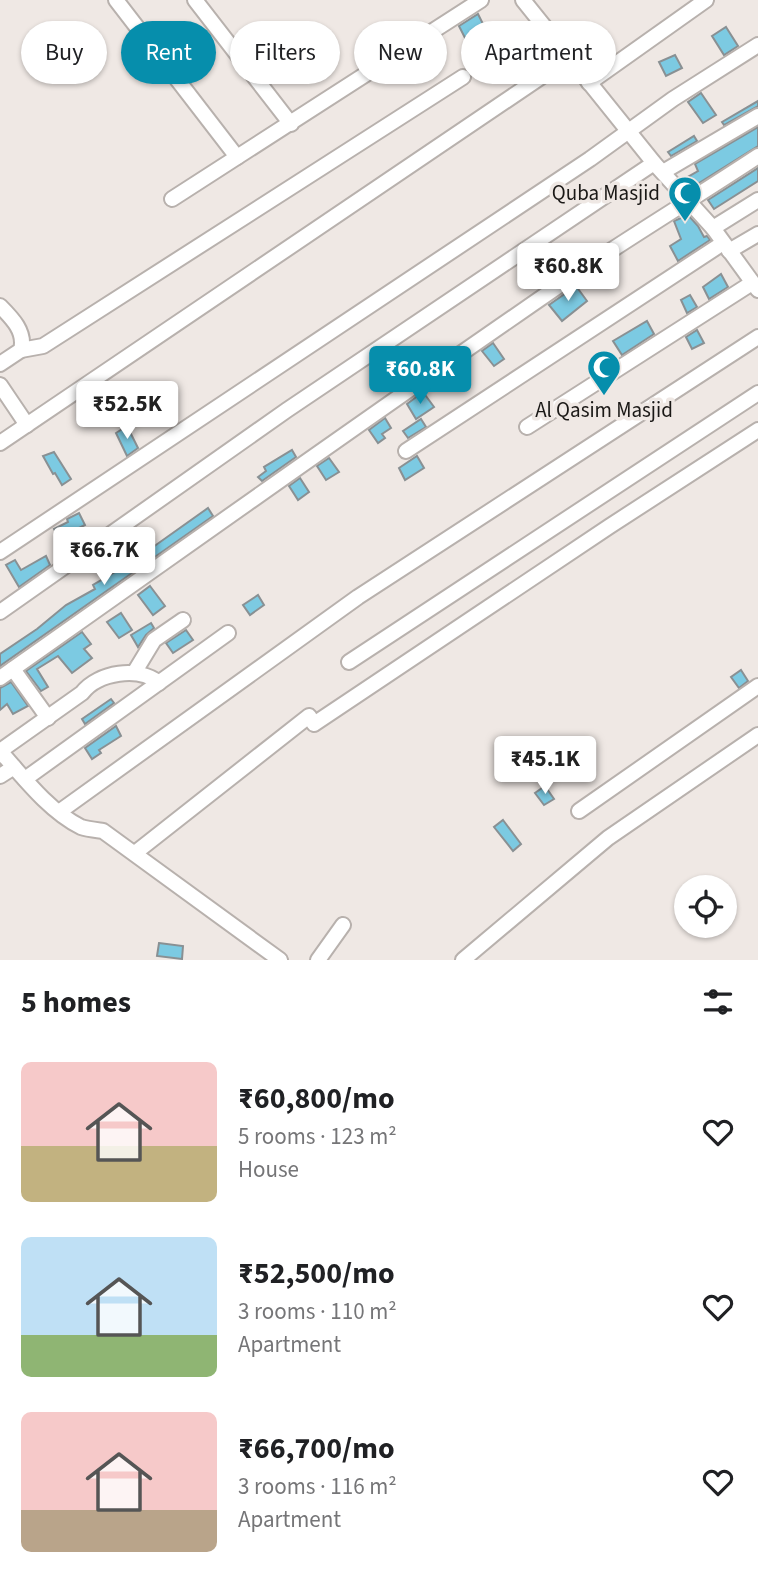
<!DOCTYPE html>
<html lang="en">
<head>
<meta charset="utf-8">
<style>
	:root { --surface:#fff; --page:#f6f6f6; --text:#202124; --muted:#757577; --accent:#068eac }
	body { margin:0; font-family:"Source Sans 3",sans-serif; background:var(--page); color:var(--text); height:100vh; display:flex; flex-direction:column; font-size:26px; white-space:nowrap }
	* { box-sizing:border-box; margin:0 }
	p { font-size:23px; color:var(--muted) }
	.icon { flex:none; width:38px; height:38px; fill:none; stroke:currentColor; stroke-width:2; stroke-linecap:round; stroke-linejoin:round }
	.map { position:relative; height:960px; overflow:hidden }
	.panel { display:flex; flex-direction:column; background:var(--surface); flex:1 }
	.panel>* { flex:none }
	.guide { position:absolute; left:21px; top:21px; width:718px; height:63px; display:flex; gap:14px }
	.controls { position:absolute; left:674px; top:875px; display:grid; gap:14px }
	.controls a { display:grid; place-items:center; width:63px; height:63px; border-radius:50%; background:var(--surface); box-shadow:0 2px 5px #0004; font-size:35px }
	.price { position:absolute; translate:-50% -60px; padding:0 16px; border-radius:7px; background:#fff; color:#222; font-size:23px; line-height:46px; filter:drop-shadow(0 2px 4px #0008) }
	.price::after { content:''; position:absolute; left:50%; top:42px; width:21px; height:16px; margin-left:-10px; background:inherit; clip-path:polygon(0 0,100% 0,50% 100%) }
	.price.on { background:var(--accent); color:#fff }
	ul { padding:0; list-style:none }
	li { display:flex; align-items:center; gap:21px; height:175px; padding:0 21px }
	li span { display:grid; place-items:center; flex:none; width:196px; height:140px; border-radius:10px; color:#555 }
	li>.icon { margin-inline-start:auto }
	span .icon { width:84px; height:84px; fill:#fffc; stroke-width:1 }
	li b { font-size:30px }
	h2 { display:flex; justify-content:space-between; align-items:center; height:84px; padding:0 21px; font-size:30px }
	.tag { padding:0 24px; border-radius:32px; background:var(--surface); box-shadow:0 2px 5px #0004; font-size:24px; line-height:63px }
	.tag.on { background:var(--accent); color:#fff }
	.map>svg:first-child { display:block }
</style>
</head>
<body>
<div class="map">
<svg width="758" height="960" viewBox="0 0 758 960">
	<rect width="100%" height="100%" fill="#efe8e4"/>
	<g fill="#7ccae2" stroke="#899093" stroke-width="2">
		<path d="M478 14 485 28 465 38 459 26Z"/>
		<path d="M577 26 587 43 579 47 569 30Z"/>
		<path d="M726 27 738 46 724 55 712 36Z"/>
		<path d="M675 55 682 68 666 76 659 62Z"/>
		<path d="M701 93 716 115 703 123 688 102Z"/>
		<path d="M758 101V106L724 125 722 122Z"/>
		<path d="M758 127V146L691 188 686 178 698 171 695 164Z"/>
		<path d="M694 136 697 141 671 156 668 152Z"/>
		<path d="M758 168V181L714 209 708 200Z"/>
		<path d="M688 215 698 226 704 237 707 236 710 240 678 261 670 246 681 239 674 221Z"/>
		<path d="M582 251 585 256 543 285 538 278Z"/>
		<path d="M604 267 615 281 608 287 596 272Z"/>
		<path d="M721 274 728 287 709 299 703 287Z"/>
		<path d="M576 286 587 301 562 321 549 305Z"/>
		<path d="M690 295 697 307 687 313 681 300Z"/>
		<path d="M647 321 654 334 622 355 613 341Z"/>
		<path d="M697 330 704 343 692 349 686 337Z"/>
		<path d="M493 343 504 359 494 366 482 351Z"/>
		<path d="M130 384 137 396 126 403 119 391Z"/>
		<path d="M423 392 434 407 416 419 407 404Z"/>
		<path d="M385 418 391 428 382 434 385 438 378 443 369 430Z"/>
		<path d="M421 419 426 427 408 438 403 431Z"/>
		<path d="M127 426 138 448 127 456 116 433Z"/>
		<path d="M292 450 296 457 262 481 258 477 266 471 264 467Z"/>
		<path d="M54 452 71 479 62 485 55 473 53 474 43 456Z"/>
		<path d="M417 456 424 468 405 480 399 468Z"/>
		<path d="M329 458 339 472 326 480 317 466Z"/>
		<path d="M300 478 309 492 298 500 289 486Z"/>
		<path d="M208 508 213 516 0 666V654L37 629 66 605 95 589 93 585 132 562Z"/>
		<path d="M79 513 85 525 71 532 77 546 67 553 54 529 68 522 67 519Z"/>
		<path d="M46 556 50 565 19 587 6 565 15 560 21 570Z"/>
		<path d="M150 586 165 606 153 615 138 595Z"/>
		<path d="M258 595 264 605 250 615 243 605Z"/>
		<path d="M121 613 132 630 119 638 107 622Z"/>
		<path d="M151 623 154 628 146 635 138 647 131 635Z"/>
		<path d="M186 630 193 640 173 653 166 643Z"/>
		<path d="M82 632 91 644 84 649 92 658 72 673 58 656 37 669 48 687 41 691 26 671Z"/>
		<path d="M741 670 748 681 739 688 731 677Z"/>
		<path d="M11 682 28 706 13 714 7 704 0 710V688Z"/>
		<path d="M111 699 114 703 85 724 82 719Z"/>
		<path d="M116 726 121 736 99 750 101 753 92 759 85 748Z"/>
		<path d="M545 786 554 799 544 805 535 793Z"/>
		<path d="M503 820 521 844 513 851 494 827Z"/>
		<path d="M159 943 183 946 182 959 157 956Z"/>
	</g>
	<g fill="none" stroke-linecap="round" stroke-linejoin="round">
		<g stroke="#b8b1ad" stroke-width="18">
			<g id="minor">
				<path d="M116 0 237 157"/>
				<path d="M195 0 291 124"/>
				<path d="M523 0 654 163 713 228 758 290"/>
				<path d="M589 83 706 0"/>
				<path d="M663 172 758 116"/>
				<path d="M172 199 481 0"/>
				<path d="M713 228 758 200"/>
				<path d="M729 251 758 234"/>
				<path d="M0 306C12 318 26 332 21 350L0 364"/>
				<path d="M21 350 43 346 463 77"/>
				<path d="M0 385 27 425"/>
				<path d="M527 427 752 283"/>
				<path d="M0 443 569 58"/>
				<path d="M406 451 723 243"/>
				<path d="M0 552 590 159 673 99 758 45"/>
				<path d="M0 612 287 410 654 163"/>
				<path d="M349 662 758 393"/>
				<path d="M13 669 48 718"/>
				<path d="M134 673 154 640 183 620"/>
				<path d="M0 678C199 538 397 396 598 259 651 224 705 191 758 156"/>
				<path d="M0 751C23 777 49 811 81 827 87 829 96 830 103 831L280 960"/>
				<path d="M0 751 82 693C98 672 139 666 159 683"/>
				<path d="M0 776 14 767"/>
				<path d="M25 779 228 633"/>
				<path d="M579 811 758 686"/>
				<path d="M59 812 358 597 758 337"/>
				<path d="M135 853 309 716 314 724 610 526 758 430"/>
				<path d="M318 960 343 925"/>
				<path d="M463 960 608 838 758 735"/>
			</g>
		</g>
		<use href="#minor" stroke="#fff" stroke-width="14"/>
	</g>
	<defs>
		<g id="mosque-pin" transform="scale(1.75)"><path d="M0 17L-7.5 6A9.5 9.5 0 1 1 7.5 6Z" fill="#068eac" stroke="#efe8e4"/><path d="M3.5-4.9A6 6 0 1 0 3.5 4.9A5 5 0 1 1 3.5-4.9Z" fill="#fff"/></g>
	</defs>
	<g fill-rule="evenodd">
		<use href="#mosque-pin" x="685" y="193"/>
		<use href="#mosque-pin" x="604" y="367"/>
	</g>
	<g text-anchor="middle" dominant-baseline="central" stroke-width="7" stroke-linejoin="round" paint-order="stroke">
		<g font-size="21" fill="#1a1816" stroke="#efe8e4" text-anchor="end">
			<text x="660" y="193">Quba Masjid</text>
			<text x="604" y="410" text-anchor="middle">Al Qasim Masjid</text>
		</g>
	</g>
</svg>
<div class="controls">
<a><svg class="icon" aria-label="locate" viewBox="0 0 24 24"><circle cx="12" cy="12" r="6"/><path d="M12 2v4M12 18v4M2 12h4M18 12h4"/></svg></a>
</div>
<b class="price" style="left:568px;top:303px">₹60.8K</b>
<b class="price on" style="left:420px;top:406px">₹60.8K</b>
<b class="price" style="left:127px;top:441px">₹52.5K</b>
<b class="price" style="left:104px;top:587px">₹66.7K</b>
<b class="price" style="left:545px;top:796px">₹45.1K</b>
<div class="guide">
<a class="tag">Buy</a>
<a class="tag on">Rent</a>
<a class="tag">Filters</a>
<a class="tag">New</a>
<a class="tag">Apartment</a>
</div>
</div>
<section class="panel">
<h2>5 homes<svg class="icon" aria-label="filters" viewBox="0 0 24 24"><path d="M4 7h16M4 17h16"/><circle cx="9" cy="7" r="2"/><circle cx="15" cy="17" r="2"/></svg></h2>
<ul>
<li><span style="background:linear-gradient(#f6c9c9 60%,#c2b280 0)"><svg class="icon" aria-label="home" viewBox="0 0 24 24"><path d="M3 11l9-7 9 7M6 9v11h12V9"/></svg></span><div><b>₹60,800/mo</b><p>5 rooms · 123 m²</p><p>House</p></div><svg class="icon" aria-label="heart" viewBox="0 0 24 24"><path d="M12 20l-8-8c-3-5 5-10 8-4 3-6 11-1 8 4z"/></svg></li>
<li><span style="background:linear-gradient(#bfe0f5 70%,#8fb573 0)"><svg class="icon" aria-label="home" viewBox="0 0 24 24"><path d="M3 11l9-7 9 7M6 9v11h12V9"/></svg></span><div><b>₹52,500/mo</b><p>3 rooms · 110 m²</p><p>Apartment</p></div><svg class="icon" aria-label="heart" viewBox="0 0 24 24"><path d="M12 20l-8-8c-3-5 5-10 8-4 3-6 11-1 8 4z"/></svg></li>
<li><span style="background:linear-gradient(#f6c9c9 70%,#b9a48a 0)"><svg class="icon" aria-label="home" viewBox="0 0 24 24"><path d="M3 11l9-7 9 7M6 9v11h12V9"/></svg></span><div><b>₹66,700/mo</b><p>3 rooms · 116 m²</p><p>Apartment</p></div><svg class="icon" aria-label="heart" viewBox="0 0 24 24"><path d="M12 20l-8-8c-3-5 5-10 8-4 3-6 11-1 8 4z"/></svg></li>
</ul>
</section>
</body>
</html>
